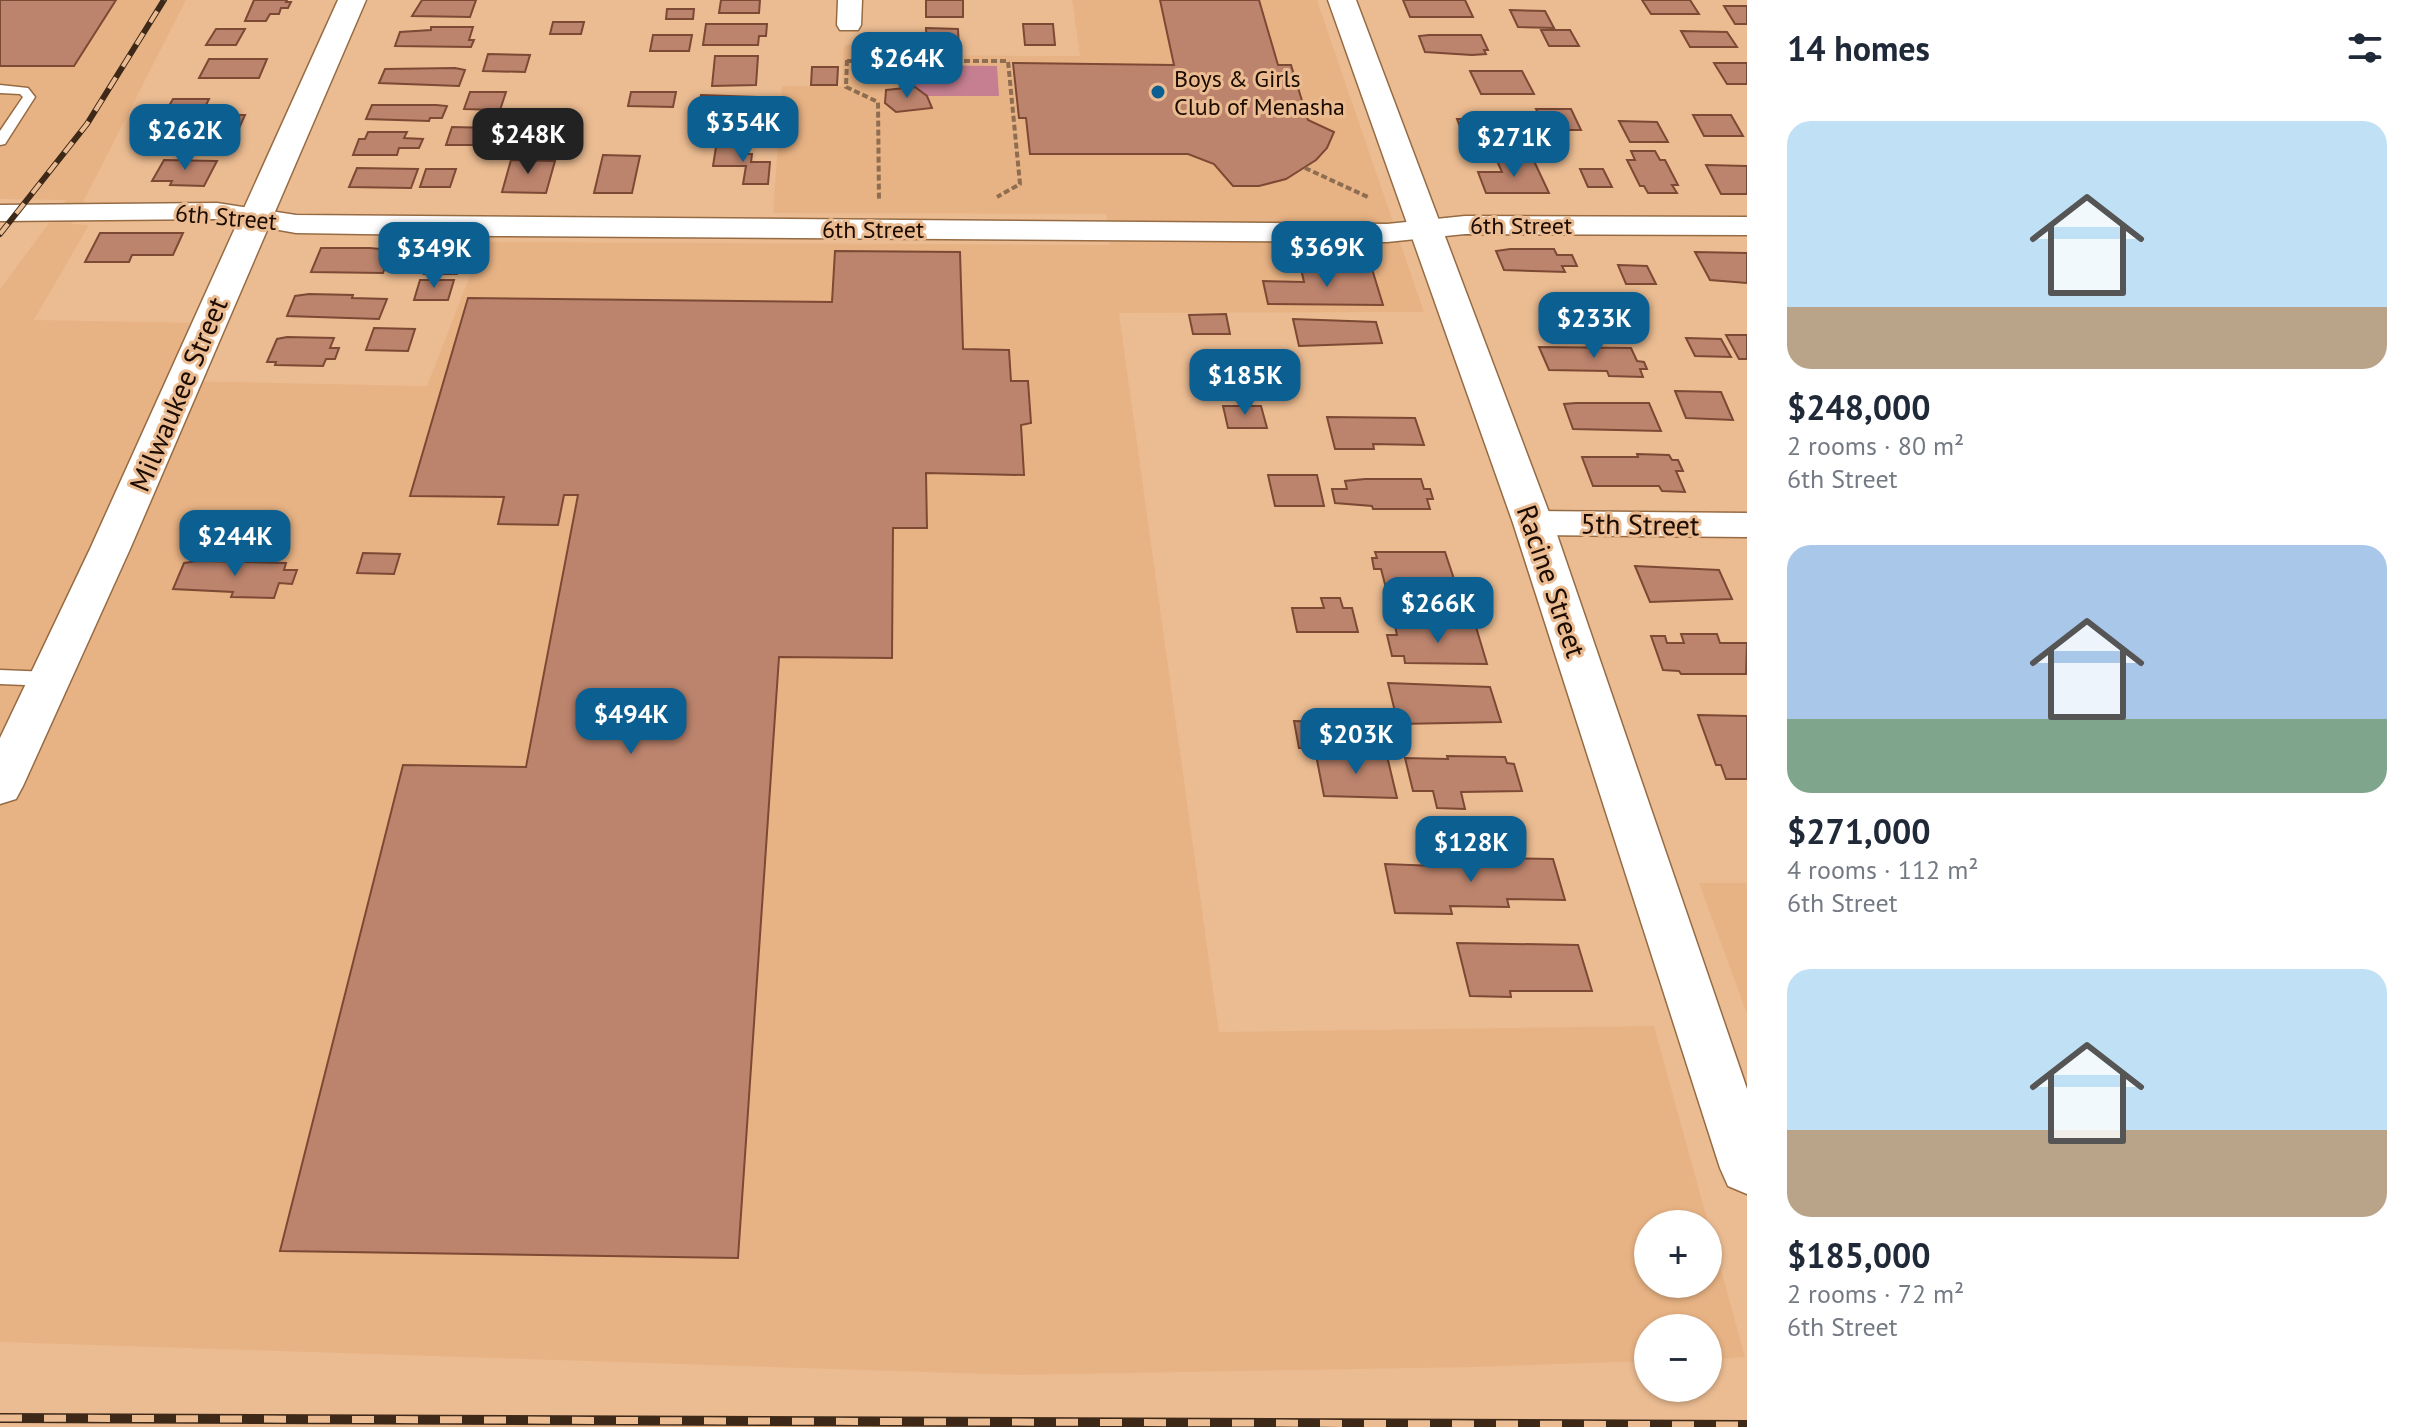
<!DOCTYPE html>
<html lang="en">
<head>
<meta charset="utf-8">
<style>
	:root { --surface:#fff; --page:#f2f2f3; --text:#1f2937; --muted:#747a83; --accent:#0b5f91 }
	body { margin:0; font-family:"PT Sans",sans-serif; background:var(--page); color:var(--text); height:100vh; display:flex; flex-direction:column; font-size:30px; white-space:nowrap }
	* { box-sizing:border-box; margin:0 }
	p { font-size:26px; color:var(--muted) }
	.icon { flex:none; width:44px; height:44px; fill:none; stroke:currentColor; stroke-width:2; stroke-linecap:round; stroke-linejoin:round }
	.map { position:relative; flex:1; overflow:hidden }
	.sheet { display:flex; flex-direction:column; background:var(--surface); width:680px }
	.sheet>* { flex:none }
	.buttons { position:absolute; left:1634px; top:1210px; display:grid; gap:16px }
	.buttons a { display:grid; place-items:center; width:88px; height:88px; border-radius:50%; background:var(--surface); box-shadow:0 2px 6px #0004; font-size:40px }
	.price { position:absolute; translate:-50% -68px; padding:0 18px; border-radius:16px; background:var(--accent); color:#fff; font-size:26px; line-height:52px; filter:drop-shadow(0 2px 4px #0008) }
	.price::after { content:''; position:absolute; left:50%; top:48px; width:24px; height:18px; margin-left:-12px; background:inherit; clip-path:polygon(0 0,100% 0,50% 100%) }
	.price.selected { background:#222; color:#fff }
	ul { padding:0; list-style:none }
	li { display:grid; align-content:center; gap:16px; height:424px; padding:0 40px }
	li span { display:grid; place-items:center; height:248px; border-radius:24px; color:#555 }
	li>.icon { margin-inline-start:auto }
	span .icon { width:144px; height:144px; fill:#fffc; stroke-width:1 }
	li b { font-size:34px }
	h2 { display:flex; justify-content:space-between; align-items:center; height:96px; padding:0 40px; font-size:34px }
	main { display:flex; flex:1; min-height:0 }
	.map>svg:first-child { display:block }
</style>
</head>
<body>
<main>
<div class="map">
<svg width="1747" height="1427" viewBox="0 0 1747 1427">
	<rect width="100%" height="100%" fill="#ebbc92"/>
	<g fill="#e8b384" fill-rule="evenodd">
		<path d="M0 0H186L72 224 89 225 34 320 207 323 184 381 427 386 483 242 1110 245 1106 214 773 213 782 86H842L844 46 874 40 886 55 1080 56 1072 0H1317L1424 312 1119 313 1219 1032 1654 1026 1745 1357 1708 1359V1328H1648V1361L1477 1367 1018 1375 0 1342V289L66 200 0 199ZM1648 1224H1708V1284H1648Z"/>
		<path d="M1699 883H1747V1014Z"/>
	</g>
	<path fill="#c57f91" d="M899 65 997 66 999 96H899Z"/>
	<g fill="#bc846d" stroke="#7c4934" stroke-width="2">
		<path d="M0 0H116L74 66H0Z"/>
		<path d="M254 0H287L286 2H291L288 8H281L279 14H270L266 21H245Z"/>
		<path d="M422 0H476L470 17 412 16Z"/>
		<path d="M721 0H760L759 13H719Z"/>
		<rect x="926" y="0" width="37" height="17"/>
		<path d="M1160 0H1259L1278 65H1291L1308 120 1334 132 1327 148 1316 160 1286 179 1259 186H1233L1214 164 1188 154H1030L1026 118H1019L1013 63 1174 65Z"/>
		<path d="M1403 0H1465L1473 17H1410Z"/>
		<path d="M1642 0H1690L1699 14H1651Z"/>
		<path d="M1724 6H1747V24H1735Z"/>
		<path d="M667 9H694L693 19H666Z"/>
		<path d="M1510 10 1545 11 1554 28 1518 27Z"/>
		<path d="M553 22H584L581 34H550Z"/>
		<path d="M706 24H767L766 36H759L758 45H703Z"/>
		<path d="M1023 24H1053L1055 45H1025Z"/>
		<path d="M431 27H473L469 40H474L471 47 395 46 400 32 431 30Z"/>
		<path d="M926 28 958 29 959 50H927Z"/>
		<path d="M216 29H245L236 45H206Z"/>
		<path d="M1541 30H1570L1579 46H1549Z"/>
		<path d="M1681 31 1727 32 1737 47H1690Z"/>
		<path d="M653 35H692L689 51H650Z"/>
		<path d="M1429 35H1481L1488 50H1484L1486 54 1472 55 1425 52 1419 36Z"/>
		<path d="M488 54 530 55 525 72 483 71Z"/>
		<path d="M715 56H758L756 85 712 86Z"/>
		<path d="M209 59H267L259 78H199Z"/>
		<path d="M1714 63H1747V84H1727Z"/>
		<path d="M812 67H838L837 85H811Z"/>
		<path d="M455 68 465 70 459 86 379 83 385 69Z"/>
		<path d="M1470 71H1522L1534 94H1481Z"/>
		<path d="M915 87 927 96 932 108 896 112 885 103 886 90Z"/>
		<path d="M470 92H506L500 110 464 109Z"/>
		<path d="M631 92H676L673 107 628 106Z"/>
		<path d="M701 95 756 97 748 135 692 133Z"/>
		<path d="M173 99H209L201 115H245L231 146 192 145 195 140H185L191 128H177L183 116H163Z"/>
		<path d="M372 105H436L447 106 442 118H430L429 121 366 119Z"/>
		<path d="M1536 109H1571L1581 130H1546Z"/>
		<path d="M1693 115H1731L1743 136H1704Z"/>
		<path d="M1457 119H1515L1525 142H1491L1493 147H1468Z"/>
		<path d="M1619 121 1657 122 1668 142H1630Z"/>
		<path d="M452 127 492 128 487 145H446Z"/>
		<path d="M536 128 560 129 556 145H532Z"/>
		<path d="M368 132H407L404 138 423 139 419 148H399L397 155H353L359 139H365Z"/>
		<path d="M716 147H744L743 154H752L751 162H770L768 184H743L746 166H713Z"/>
		<path d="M1631 151H1655L1660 160H1665L1678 185H1672L1677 193H1648L1644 186H1640L1627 160H1635Z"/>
		<path d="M603 155 640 156 632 193H594Z"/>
		<path d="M164 160 217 161 204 186 170 185 172 181H152Z"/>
		<path d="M511 160 555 161 546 193 502 192Z"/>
		<path d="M1497 161H1534L1549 193H1486L1478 172H1502Z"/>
		<path d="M1706 165 1747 166V194H1721Z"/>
		<path d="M357 168 418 169 411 188 349 187Z"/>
		<path d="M426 169H456L450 187H420Z"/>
		<path d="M1580 169H1603L1612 187H1588Z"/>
		<path d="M100 233H183L173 255H132L129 262H85Z"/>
		<path d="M321 248H370L391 250 383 273 311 272Z"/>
		<path d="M1510 249H1554L1557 255H1572L1577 266H1562L1565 272 1504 270 1496 251Z"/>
		<path d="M835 251 960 252 963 349 1009 350 1011 381H1028L1031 423 1021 425 1024 475 926 473 927 528H893L892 658 779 657 738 1258 280 1251 403 765 526 767 578 495H564L558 525 498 524 504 497 410 496 468 298 832 302Z"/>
		<path d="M1695 252 1747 253V283L1710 280Z"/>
		<path d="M430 254H463L457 274H424Z"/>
		<path d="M1618 265 1647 266 1656 284H1626Z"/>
		<path d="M1301 269H1372L1383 305 1268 304 1263 281 1304 282Z"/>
		<path d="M420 280H454L448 300H414Z"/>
		<path d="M309 294 353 295 352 298 387 299 379 319 287 316 295 296Z"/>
		<path d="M1226 314 1230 334H1193L1189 315Z"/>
		<path d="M1293 319 1376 322 1382 343 1299 346Z"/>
		<path d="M374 328 415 329 408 351 366 350Z"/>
		<path d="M1726 335H1747V359H1739Z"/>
		<path d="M287 337 334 338 330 348H339L335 359H326L323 366 275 365 276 362H267L277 339Z"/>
		<path d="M1686 338 1721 339 1731 357 1695 356Z"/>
		<path d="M1539 347 1631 348 1637 361 1644 362 1647 369H1640L1643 377 1609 376 1607 371 1549 370Z"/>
		<path d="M1675 391 1721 392 1733 420 1686 418Z"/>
		<path d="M1576 403H1649L1661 431 1573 429 1564 404Z"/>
		<path d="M1223 406H1261L1267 428H1228Z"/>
		<path d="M1327 417 1415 418 1424 445 1373 444 1374 449H1335Z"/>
		<path d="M1637 454 1669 455 1672 460H1678L1683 471H1676L1685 492 1662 491 1659 486H1593L1582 457H1638Z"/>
		<path d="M1268 475H1317L1324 506H1275Z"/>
		<path d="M1365 479H1421L1424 489H1430L1433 499H1427L1430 509H1373L1372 506 1335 503 1332 489H1347L1345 481Z"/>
		<path d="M1375 552H1445L1457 588H1386L1381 569H1374L1372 558H1377Z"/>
		<path d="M363 553 400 554 394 574 357 573Z"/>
		<path d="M198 561 286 563 284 570H297L292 584 279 583 274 598 231 597 233 592 173 589 184 563Z"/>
		<path d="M1635 566 1719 570 1732 599 1650 602Z"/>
		<path d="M1321 598H1340L1343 608H1352L1358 632H1297L1292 608H1324Z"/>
		<path d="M1395 626 1476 627 1487 664 1405 663 1404 656H1392L1387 635H1397Z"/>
		<path d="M1681 634H1717L1720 643H1747L1746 674H1681L1679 671 1663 670 1651 636H1665L1667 643H1684Z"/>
		<path d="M1388 683 1490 687 1501 722 1398 724Z"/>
		<path d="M1698 715 1747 716V779H1726L1721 765H1716Z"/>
		<path d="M1294 721 1338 722 1344 748H1299Z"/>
		<path d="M1316 755 1387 756 1397 798 1324 796Z"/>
		<path d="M1447 756 1505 757 1507 763 1514 764 1522 791 1461 792 1465 809 1437 808 1433 791H1413L1405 758 1448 759Z"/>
		<path d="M1435 857 1553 859 1565 900 1507 899 1509 907 1450 906 1452 914 1395 913 1385 864 1437 866Z"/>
		<path d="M1457 943 1578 945 1592 991H1510L1511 997 1470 996Z"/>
	</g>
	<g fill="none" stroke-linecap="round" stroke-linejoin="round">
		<g stroke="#966b44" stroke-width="3">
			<g id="lane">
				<path d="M0 85 28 88 35 97 5 144 0 145V131L23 97 20 94 0 93Z"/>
				<path d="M0 670 50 672 59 679 50 686 0 684Z"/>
			</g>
		</g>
		<g stroke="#966b44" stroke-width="3">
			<g id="street">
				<path d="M838 0H862L861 25 858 30H840L837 25Z"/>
				<path d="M217 203 296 215 1387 224 1465 216 1747 217V235L1465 234 1387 242 496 236 296 233 217 219 0 221V205Z"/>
				<path d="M1533 511 1747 513V537L1533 535 1521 532 1516 523 1521 514Z"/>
			</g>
		</g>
		<g stroke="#966b44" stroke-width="3">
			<g id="secondary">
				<path d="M338 0H366L130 549 23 786 16 799 0 804V738L90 549Z"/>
				<path d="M1328 0H1356L1553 523 1747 1089V1194L1728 1186 1720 1168 1513 523Z"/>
			</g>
		</g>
		<g stroke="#8e6d51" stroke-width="4" stroke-dasharray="6 3" stroke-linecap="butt">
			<path d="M847 60 846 87 878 102 879 201"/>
			<path d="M847 61H1008L1020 184 997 197"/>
			<path d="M1305 168 1370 198"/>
		</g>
		<use href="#lane" fill="#fff" fill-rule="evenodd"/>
		<use href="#street" fill="#fff" fill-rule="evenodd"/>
		<use href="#secondary" fill="#fff" fill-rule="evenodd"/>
		<g stroke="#3e2919" stroke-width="6">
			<path id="rail-far1" d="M0 234 87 124 164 0"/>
		</g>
		<g stroke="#3e2919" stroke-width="10">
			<path id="rail" d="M0 1418 1747 1425"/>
		</g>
		<use href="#rail-far1" stroke="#ebbc92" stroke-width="4" stroke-dasharray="13" stroke-linecap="butt"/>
		<use href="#rail" stroke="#ebbc92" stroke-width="7" stroke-dasharray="22" stroke-linecap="butt"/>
	</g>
	<circle fill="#0b5f91" stroke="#ebbc92" stroke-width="3" cx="1158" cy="92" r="8"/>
	<g text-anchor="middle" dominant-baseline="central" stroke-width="6" stroke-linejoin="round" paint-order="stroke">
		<g font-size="24" fill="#1b0b00" stroke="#ebbc92" text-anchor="start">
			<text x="1174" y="78">Boys &amp; Girls<tspan x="1174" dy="28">Club of Menasha</tspan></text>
		</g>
		<g font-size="24" fill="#1b0b00" stroke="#ebbc92">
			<text transform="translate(226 217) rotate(5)">6th Street</text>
			<text x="1521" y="225">6th Street</text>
			<text x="873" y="229">6th Street</text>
		</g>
		<g font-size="28" fill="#1b0b00" stroke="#ebbc92">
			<text transform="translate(178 394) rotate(-67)">Milwaukee Street</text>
			<text transform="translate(1640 524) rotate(1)">5th Street</text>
			<text transform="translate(1552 581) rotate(71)">Racine Street</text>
		</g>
	</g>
</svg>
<div class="buttons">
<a>+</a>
<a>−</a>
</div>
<b class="price" style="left:907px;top:100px">$264K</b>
<b class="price" style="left:743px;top:164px">$354K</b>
<b class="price" style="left:185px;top:172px">$262K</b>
<b class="price selected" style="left:528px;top:176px">$248K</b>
<b class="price" style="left:1514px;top:179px">$271K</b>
<b class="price" style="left:1327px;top:289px">$369K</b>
<b class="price" style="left:434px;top:290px">$349K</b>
<b class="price" style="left:1594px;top:360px">$233K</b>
<b class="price" style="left:1245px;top:417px">$185K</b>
<b class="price" style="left:235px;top:578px">$244K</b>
<b class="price" style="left:1438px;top:645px">$266K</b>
<b class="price" style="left:631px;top:756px">$494K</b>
<b class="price" style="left:1356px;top:776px">$203K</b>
<b class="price" style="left:1471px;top:884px">$128K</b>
</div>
<section class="sheet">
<h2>14 homes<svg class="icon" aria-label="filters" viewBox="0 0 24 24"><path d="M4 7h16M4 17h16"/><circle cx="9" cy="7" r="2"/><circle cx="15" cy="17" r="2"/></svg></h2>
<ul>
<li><span style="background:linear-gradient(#bfe0f5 75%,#b9a48a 0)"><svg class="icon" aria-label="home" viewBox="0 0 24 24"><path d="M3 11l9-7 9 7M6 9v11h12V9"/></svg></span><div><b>$248,000</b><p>2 rooms · 80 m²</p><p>6th Street</p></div></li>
<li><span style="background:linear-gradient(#a9c7e8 70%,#7fa58c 0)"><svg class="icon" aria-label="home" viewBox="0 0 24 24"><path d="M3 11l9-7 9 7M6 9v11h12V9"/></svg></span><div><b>$271,000</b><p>4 rooms · 112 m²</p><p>6th Street</p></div></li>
<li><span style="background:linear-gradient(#bfe0f5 65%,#b9a48a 0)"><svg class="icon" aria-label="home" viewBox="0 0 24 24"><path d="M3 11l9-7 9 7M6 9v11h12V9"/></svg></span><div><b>$185,000</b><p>2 rooms · 72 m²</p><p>6th Street</p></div></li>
</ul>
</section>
</main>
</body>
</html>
